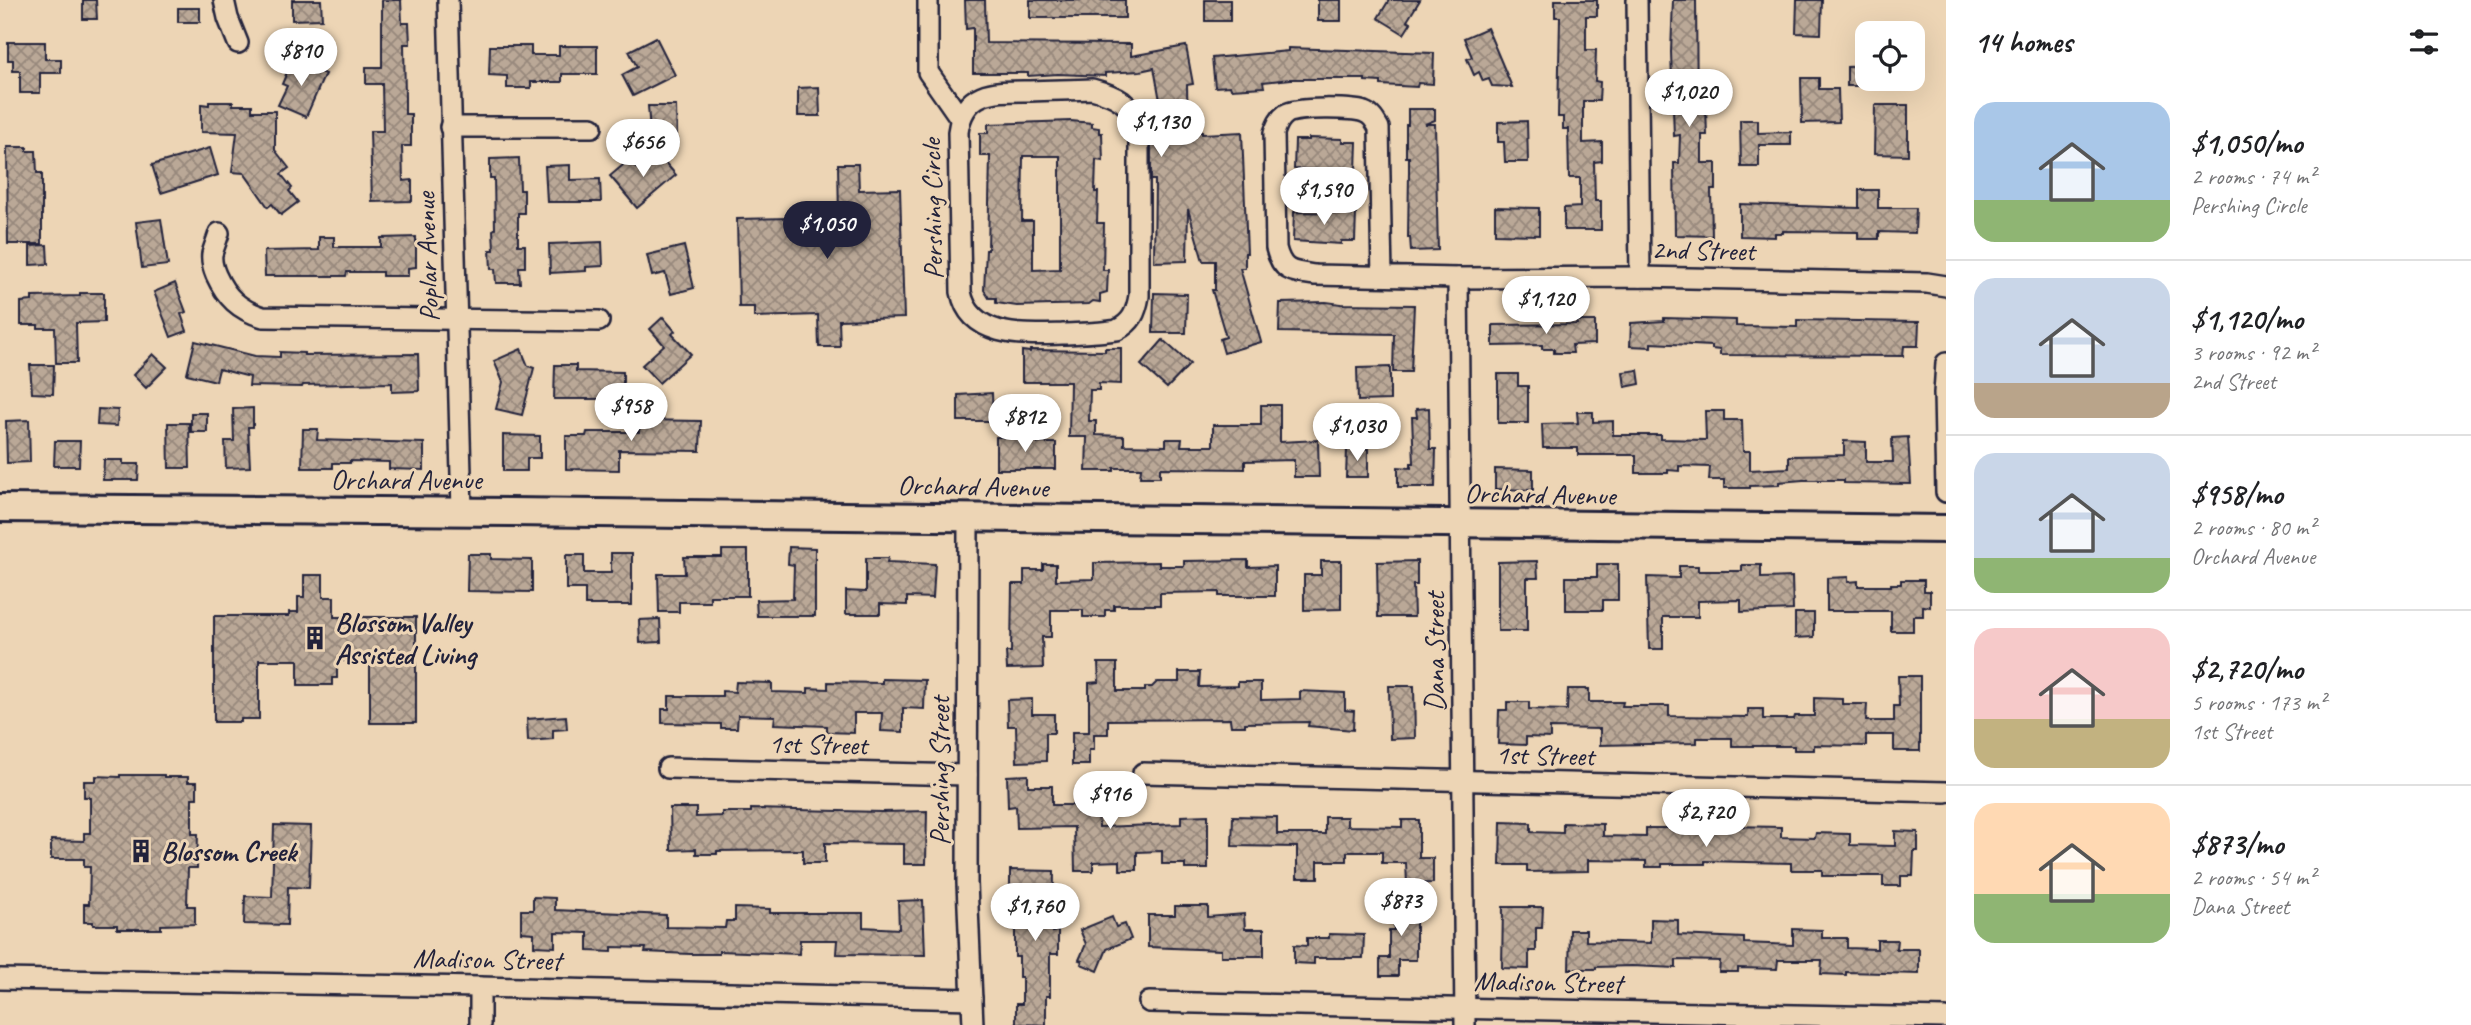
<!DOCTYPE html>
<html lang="en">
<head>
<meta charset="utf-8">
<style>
	:root { --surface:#fff; --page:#f2f2f2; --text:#202124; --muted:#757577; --line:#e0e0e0; --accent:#22223b }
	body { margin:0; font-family:Caveat,sans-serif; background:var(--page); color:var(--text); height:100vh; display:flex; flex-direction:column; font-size:26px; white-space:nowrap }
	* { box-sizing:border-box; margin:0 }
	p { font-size:23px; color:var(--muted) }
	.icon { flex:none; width:38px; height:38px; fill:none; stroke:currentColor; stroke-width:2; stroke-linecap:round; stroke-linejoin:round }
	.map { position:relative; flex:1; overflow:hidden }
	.drawer { display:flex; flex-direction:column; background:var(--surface); width:525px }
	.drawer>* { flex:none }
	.fabs { position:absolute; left:1855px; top:21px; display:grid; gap:14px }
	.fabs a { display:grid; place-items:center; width:70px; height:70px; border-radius:14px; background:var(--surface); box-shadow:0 7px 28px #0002; font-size:35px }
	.price { position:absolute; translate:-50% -60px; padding:0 16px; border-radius:24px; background:#fff; color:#222; font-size:23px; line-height:46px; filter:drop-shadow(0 2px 4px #0008) }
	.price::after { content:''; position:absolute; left:50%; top:42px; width:21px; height:16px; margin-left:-10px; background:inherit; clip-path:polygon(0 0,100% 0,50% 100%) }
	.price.active { background:var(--accent); color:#fff }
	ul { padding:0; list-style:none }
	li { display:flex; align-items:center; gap:21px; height:175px; padding:0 28px }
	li+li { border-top:2px solid var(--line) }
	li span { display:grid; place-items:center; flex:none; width:196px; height:140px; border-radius:21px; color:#555 }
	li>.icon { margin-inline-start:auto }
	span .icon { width:84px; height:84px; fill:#fffc; stroke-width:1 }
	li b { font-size:30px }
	h2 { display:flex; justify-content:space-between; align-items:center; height:84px; padding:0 28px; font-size:30px }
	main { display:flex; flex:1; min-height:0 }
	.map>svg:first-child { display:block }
</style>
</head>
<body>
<main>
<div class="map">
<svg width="1946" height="1025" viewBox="0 0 1946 1025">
	<defs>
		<pattern id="building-cross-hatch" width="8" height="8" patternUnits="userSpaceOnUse" patternTransform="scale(1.75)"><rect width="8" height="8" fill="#baa897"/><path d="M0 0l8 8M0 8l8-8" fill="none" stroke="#97887c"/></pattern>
	</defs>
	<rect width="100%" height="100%" fill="#edd5b5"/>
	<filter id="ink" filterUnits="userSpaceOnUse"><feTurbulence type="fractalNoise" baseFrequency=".0143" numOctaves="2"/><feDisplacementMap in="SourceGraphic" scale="14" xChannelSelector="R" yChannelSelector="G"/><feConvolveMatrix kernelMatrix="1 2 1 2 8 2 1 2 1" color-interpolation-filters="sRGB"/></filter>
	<g filter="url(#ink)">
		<g fill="url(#building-cross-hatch)" stroke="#22223b" stroke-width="2" fill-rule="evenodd">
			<path d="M83 0H96L97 19H83Z"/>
			<path d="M292 0H321L322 19 292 20Z"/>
			<path d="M382 0H401L402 23H409L410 44H404L405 97V114H411V146H402L403 181 412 180V201L372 202 370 131H383L382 84H366V67H382Z"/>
			<path d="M965 0H985L986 43 1131 44V56L1186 46 1193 84 1187 85 1188 132H1202V134L1242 132 1247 253H1245V268H1240L1261 342 1224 353 1220 339 1226 337 1212 290H1215V261H1203L1188 209 1187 261 1154 262 1155 180H1151V128L1144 106H1161L1154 68 1140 71 1105 73V76L1058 74 1028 76V73H973V28L966 29Z"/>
			<rect x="1030" y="0" width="95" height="18"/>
			<rect x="1205" y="0" width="25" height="21"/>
			<rect x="1318" y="0" width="23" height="21"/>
			<path d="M1389 0H1420L1407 21 1411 23 1404 34 1378 18Z"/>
			<path d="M1555 0H1597V16H1586V50H1596L1595 81 1600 82 1599 101H1583V143L1602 142V161L1594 162 1595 201H1601V230H1564V208L1580 207V178H1569L1568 129H1563V117H1558L1560 17H1555Z"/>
			<path d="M1673 0H1696L1697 107H1706L1707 135H1702V163H1716V190H1711L1712 236 1675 235 1674 163H1679L1680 135 1674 136 1671 52Z"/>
			<path d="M1797 0H1822L1821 34 1796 33Z"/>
			<rect x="178" y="8" width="22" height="14"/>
			<path d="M1487 28 1512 87 1492 86 1489 79 1483 81 1479 72 1474 75 1467 59 1472 57 1464 38Z"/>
			<path d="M656 37 675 75 633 96 622 75 637 67 629 51Z"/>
			<path d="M8 42H45V59H61V73H40V93H20V71H13V60H8Z"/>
			<path d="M490 46H531V55H559V46H597V74H562V82H531V88H507V76L489 75Z"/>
			<path d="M1288 48 1434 53 1433 84 1418 83 1417 87 1381 85V82L1365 81V79H1291L1263 82 1264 87 1231 89 1230 86 1215 87 1212 58 1288 51Z"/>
			<path d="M295 61 325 74 306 117 278 105 287 86 282 84 290 65 292 66Z"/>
			<path d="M1867 66V86H1847V67Z"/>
			<path d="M1801 78H1819V89H1838L1839 122 1802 123Z"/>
			<path d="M819 87 820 116H798V88Z"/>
			<path d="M209 102H233V105H252V111H275V150L289 168 281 174 292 188 289 191 298 202 281 215 272 204 268 207 244 173 232 172 237 133 201 132V104L209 105Z"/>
			<path d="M1875 105H1908V155L1874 154Z"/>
			<path d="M648 106H676L677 145H651Z"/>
			<path d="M1408 109H1435V120L1425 124H1435L1438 250 1411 251 1410 237H1408L1409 172V157H1406V125H1408Z"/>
			<path d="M1740 120H1758V133L1791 132V145H1759V167H1741Z"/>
			<path d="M1071 121 1092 123V127L1099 128V133H1102L1103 161 1096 160 1095 192H1098L1097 223H1104L1103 270H1108L1107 292 1100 294V302L1093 301 1089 304 1017 306 996 303V298H989L984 290 986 250H988L990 156H980V133H988V124ZM1023 156H1060V269L1033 270V221H1022Z"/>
			<path d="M1527 121 1528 162H1505L1504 142H1498V122Z"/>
			<path d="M1309 138 1342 139V142H1357L1356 171 1294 169 1295 140H1309Z"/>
			<path d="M7 147H27V151H36L37 173H42V244H8Z"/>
			<path d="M210 148 218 175 161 193 152 165Z"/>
			<path d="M656 152 676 175 637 208 610 176 629 160 636 168Z"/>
			<path d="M519 158 520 190H524V213H518V245H525V267H519L520 283H496L495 269H491L490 250H494L493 230 495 229 494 178H490V159Z"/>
			<path d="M838 164H858L859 190 900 189 904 318 839 320 840 347H819L818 315 754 317V307H739L737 219 839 217Z"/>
			<path d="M570 165V180L600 179 601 202H547L545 166Z"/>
			<path d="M1859 190H1878V208H1916L1915 233 1879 232V239H1858V232L1783 231V233H1775V237L1740 236V204L1859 208Z"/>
			<path d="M1495 207 1539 208V235L1495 234Z"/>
			<path d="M1294 212 1356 213 1355 241H1341V244L1293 241Z"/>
			<path d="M161 219 168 265 142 268 136 222Z"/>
			<path d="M319 237H334V247H381V238L416 237V267L408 268V276H382V272H347L346 276H265L264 251 319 250Z"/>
			<path d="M602 242 603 266 586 267V271L550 273 549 244Z"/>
			<path d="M47 245 48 264 30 265V246Z"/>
			<path d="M684 246 694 288 671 294 665 273 652 276 647 255Z"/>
			<path d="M175 283 186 312 181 314 187 331 171 337 154 292Z"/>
			<path d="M80 293H104V322L76 323 77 363H56L55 328H38V325H21V302L32 301V297L80 296Z"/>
			<path d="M1154 293 1187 294 1186 333H1153Z"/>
			<path d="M1326 302 1341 304 1414 305 1411 372H1393L1394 334 1279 332 1280 303Z"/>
			<path d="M663 317 675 331 672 334 691 354 659 383 642 365 664 345 650 329Z"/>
			<path d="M1664 318 1736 320V326L1797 327V320L1919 322 1918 346H1904L1903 356 1720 355V350L1712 349V346L1651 343V347L1630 346 1631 323 1664 321Z"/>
			<path d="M1577 321H1595V344L1572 345 1573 353H1554V349H1542V345L1493 346V325L1577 324Z"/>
			<path d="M1163 340 1190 364 1167 388 1141 365Z"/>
			<path d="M195 341 255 356 280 357V352L304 353V355L418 354 419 391 392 392V383L303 385 302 387 249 386 250 377 219 369 216 381 187 374Z"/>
			<path d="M1105 348H1121V384L1099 383V390H1090L1089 421H1096V435L1124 436V445L1166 446V439H1182L1181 446H1213V425H1261V405H1280V442L1318 440 1319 477H1294V460L1245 461V469L1160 468V477H1140L1141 468H1114V471H1086L1087 437H1069L1070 382H1022V351L1030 352V350L1105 351Z"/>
			<path d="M521 349 528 366 534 368 522 415 496 409 503 382 494 361Z"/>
			<path d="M153 354 167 367 146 388 133 375Z"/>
			<path d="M30 365H54L53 394 32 393Z"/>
			<path d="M555 365H576V371L623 372V403H603V399H554Z"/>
			<path d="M1390 367V400L1358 401 1357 368Z"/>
			<path d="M1638 370 1640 384 1625 387 1623 372Z"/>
			<path d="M1498 374H1518V386H1528V423H1498Z"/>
			<path d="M992 393 993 421H958V395Z"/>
			<path d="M253 408V427H248L250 467 226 468 225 441H234L233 409Z"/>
			<path d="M1429 408 1430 449H1436L1435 487H1398V467L1411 468V463H1414L1412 417H1417L1416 409Z"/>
			<path d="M98 409 118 410 117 426 97 425Z"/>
			<path d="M1705 411H1724V420H1742L1743 451H1750V470L1789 468V456L1844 455V441L1866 442V462H1893L1892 438 1908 437 1911 484 1844 483V480H1803L1779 482V485L1750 486V488H1724V480H1709L1710 467 1679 466V471L1668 470V473H1636V455H1578V448H1543L1542 424 1578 423 1577 412H1593V422L1613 421V435H1661V439L1706 440Z"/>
			<rect x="191" y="413" width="16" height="19"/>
			<path d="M29 420 30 462 7 463 6 421Z"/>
			<path d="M640 420 701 421 700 451 619 450V470L566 469V436H586L587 432H639Z"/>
			<path d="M168 423H189L190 468H169Z"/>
			<path d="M303 429H318L317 440 424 443V470L389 469V462L350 461V463H333V468H302Z"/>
			<path d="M503 435 540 436V458H527V471H503Z"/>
			<path d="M996 437H1038V443H1056V469H996Z"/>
			<path d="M55 441H80L79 466H54Z"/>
			<path d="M1347 449H1368V477H1346Z"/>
			<path d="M104 460H123V464H139L138 480H103Z"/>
			<path d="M1495 469 1533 470V490L1495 489Z"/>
			<path d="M789 547 815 548V616H757L756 600 793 599 794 565 788 564Z"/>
			<path d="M722 550H748V596H710V602H679V612H659L658 574H685L684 557H722Z"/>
			<path d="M611 553H632V605H585V589H566V555H584V573H611Z"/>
			<path d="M468 554H491V559L532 560V592L467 591Z"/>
			<path d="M866 558H888L887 562 935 564 933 598 907 597V605L880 604V614H846V591L866 592Z"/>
			<path d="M1248 560V567L1275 566V596H1219V592L1160 593V605H1114V610H1105V617H1083V610H1051V637H1042L1043 668 1007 669 1006 652H1011L1012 584H1024V570H1043V564H1056V580L1094 579V563L1159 562V566H1184V561Z"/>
			<path d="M1321 561H1341V609L1304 610V575H1321Z"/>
			<path d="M1417 561V585H1413L1414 617H1378L1377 562Z"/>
			<path d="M1537 561 1538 578H1527V631H1498V562Z"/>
			<path d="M1597 564H1618V600H1603V610H1566V577H1597Z"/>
			<path d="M1742 565H1761V578L1792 577 1793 610 1741 612V600L1698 601V617H1663V649H1649L1647 577 1679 578V566H1698V571H1742Z"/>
			<path d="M304 575H323V597H334V617H416V723H370V661H337V678H332V685H298V660H259V719H241V722H214V616H289V612H298V597H304Z"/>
			<path d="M1848 577V582L1858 581V586H1891V584H1901V580H1924V591H1930V607L1923 606V616H1913V631H1891V611H1827V578Z"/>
			<path d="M1795 613H1814V637L1795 638Z"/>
			<path d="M660 619 661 642 640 643 639 620Z"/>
			<path d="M1098 663H1117V691H1145V687H1152L1157 682H1179V672H1200L1199 687 1238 686V682H1261V700L1300 699V691L1345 693V710L1354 711 1353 730 1308 726 1309 722 1245 723V726H1231L1230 719 1108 720V734H1094V750H1089V765H1072V732H1089V683L1099 682Z"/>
			<path d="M1898 676H1920V751H1894V735H1866V746L1814 745V750H1794V746H1732V738H1697V743L1600 745V729L1550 728V738L1526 737V745L1498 744 1499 710H1507V702H1529V709L1567 710 1568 689H1589V702H1623L1622 706H1669V716L1748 717V709H1763V719H1794L1795 716H1814V698L1842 699V704H1867L1866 721H1894V706H1899Z"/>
			<path d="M882 679 925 680 924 709 903 708V732L881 731 882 713H854V733L827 732V726L774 724 775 716 738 715 737 728H721V724L662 723V709H669V696H722V691L735 692 736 682 772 683V692L808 693V688L828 689V682L882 683Z"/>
			<path d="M1389 686H1414L1415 738 1390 739Z"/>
			<path d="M1032 699V714H1054V733H1046V761L1017 762 1016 726H1008L1007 700Z"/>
			<path d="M566 716 567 729 553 730V739L528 741 527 719Z"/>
			<path d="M120 775H164V777H188V782H197V798H192V834H198L197 868H188L187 906H195V924L161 925V929H117V925H93V922H84V904H89L90 867H84V859H51V840L84 841V833H90V797H84V781H96V776L120 777Z"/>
			<path d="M1028 775V786H1052V805H1098L1099 827 1181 824V816L1208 815V869H1185V864H1162V851L1137 852V870H1120V861L1093 862V871H1075L1074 827 1017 828 1016 806 1008 807 1007 776Z"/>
			<path d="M670 808H696V817L722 816V812H751V809L882 812 927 811 926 864H904V844L825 843V863H803V850L717 851V854H696V849L671 850Z"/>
			<path d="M1233 816 1277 817V834H1325V817H1347V826L1402 827V820H1419V858H1433V883L1407 884 1406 863H1382V852H1347V861H1318V878H1297V847L1232 846Z"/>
			<path d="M1501 822 1531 823V832L1563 833V823L1603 824V836L1646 837V828H1681V825L1781 827V837L1815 838 1816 833 1850 834V845L1895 846V831L1918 832V851H1914L1913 876H1901V886H1883V876H1822V870H1791V863L1705 861V864H1662V867H1646V861L1588 860V871L1527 872V865H1500Z"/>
			<path d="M274 825 311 826 309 888 288 887 287 925 244 924 245 896 272 897Z"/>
			<path d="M1010 870 1054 871 1053 932 1058 930V954H1050V996H1046V1025L1016 1024V1004H1022V977H1019V957H1015V927H1022L1023 891H1010Z"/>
			<path d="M533 897 555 898V910L666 915V927L725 928 726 921H735V908L770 909V913H863V927L899 929 898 901 923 900 925 955 836 954 837 940H800L799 954 719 951V954H690L645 952 646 948 612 947V952L588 951V933L555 932V947L534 946V933L521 932V910H533Z"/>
			<path d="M1394 900H1416V960H1398V976H1380V958H1389V930H1394Z"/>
			<path d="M1175 906H1208V917L1244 914 1245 929H1264V956H1221V950L1148 947V915H1175Z"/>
			<path d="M1503 907H1543L1542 928H1536V951H1529V969L1502 968Z"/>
			<path d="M1112 917 1116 927 1125 924 1131 939 1107 949 1098 971 1081 964 1082 961 1079 960 1086 944 1080 930Z"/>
			<path d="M1651 919 1678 920V935L1744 938V943L1793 945V929L1822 930V938H1847V948L1877 949V940H1897L1896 949H1919V974L1846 972V975L1821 974 1822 960H1778L1777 969 1738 968V972H1719L1720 961 1676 960V968L1632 966 1596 967V969H1569L1570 930H1586V941L1651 943Z"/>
			<path d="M1329 934 1364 935 1363 958H1314V964L1294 963V945L1307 946V938H1329Z"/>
		</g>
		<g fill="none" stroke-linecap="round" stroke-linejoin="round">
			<g stroke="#22223b" stroke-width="24">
				<g id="street">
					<path d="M224 0 228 18 238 43"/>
					<path d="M448 0 462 511"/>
					<path d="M928 0V72L960 118"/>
					<path d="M1637 0 1640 277"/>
					<path d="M1092 89C1118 96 1130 102 1139 128V296C1136 313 1132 322 1117 330 1099 333 1081 333 1062 334 1026 335 970 339 961 292L958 132C964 89 995 91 1030 91 1051 90 1071 90 1092 89Z"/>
					<path d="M450 127H592"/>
					<path d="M219 233C217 240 214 247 212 254 211 262 213 268 216 275 226 297 239 310 263 317L599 321"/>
					<path d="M1382 276 1379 128C1375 121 1372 115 1364 112 1352 108 1297 107 1286 114 1279 119 1277 125 1274 133L1276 248C1282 272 1292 272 1315 275L1458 278 1640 277 1927 283 1946 286"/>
					<path d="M1458 278 1465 1025"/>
					<path d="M1946 363 1944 393 1946 492"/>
					<path d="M968 518 967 883 973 1025"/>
					<path d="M668 768 967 775"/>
					<path d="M1143 773 1946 792"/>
					<path d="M0 979 480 987 972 999"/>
					<path d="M480 987V1025"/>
					<path d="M1149 1002 1946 1018"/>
				</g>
			</g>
			<g stroke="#22223b" stroke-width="32">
				<path id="secondary" d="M0 508 510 512 1946 529"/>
			</g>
			<use href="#street" stroke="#edd5b5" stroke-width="19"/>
			<use href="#secondary" stroke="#edd5b5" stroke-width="26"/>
		</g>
	</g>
	<defs>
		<g id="building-bare" transform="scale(1.89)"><path d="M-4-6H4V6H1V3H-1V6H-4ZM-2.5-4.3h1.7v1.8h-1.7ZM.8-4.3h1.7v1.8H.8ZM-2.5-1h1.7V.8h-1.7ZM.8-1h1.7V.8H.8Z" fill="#22223b" stroke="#edd5b5" stroke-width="2.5" paint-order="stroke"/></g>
	</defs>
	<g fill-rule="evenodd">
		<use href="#building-bare" x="315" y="638"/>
		<use href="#building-bare" x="141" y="851"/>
	</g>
	<g text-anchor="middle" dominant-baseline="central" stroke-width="6" stroke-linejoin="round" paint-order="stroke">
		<g font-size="28" fill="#22223b" stroke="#edd5b5">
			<text transform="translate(932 209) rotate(-91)">Pershing Circle</text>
			<text transform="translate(1703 250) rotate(1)">2nd Street</text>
			<text transform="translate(427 257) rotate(-92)">Poplar Avenue</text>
			<text x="406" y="479">Orchard Avenue</text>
			<text transform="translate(973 486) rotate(1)">Orchard Avenue</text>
			<text transform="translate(1540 494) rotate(1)">Orchard Avenue</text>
			<text transform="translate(1434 652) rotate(-90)">Dana Street</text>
			<text transform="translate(818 744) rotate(1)">1st Street</text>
			<text transform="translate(1545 755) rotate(1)">1st Street</text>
			<text transform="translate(939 771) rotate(-90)">Pershing Street</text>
			<text transform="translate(487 959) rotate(1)">Madison Street</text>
			<text transform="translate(1548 982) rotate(1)">Madison Street</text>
		</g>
		<g font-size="28" font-weight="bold" fill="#22223b" stroke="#edd5b5" text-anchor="start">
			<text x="335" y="622">Blossom Valley<tspan x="335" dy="32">Assisted Living</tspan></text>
			<text x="161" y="851">Blossom Creek</text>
		</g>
	</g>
</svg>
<div class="fabs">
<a><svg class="icon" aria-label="locate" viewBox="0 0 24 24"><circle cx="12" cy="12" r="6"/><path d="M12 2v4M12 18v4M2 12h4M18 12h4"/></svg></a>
</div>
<b class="price" style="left:301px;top:88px">$810</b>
<b class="price" style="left:1689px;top:129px">$1,020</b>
<b class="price" style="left:1161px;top:159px">$1,130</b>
<b class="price" style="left:643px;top:179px">$656</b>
<b class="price" style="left:1324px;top:227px">$1,590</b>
<b class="price active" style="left:827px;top:261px">$1,050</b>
<b class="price" style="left:1546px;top:336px">$1,120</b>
<b class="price" style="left:631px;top:443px">$958</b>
<b class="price" style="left:1025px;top:454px">$812</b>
<b class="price" style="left:1357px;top:463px">$1,030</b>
<b class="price" style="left:1110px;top:831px">$916</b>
<b class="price" style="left:1706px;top:849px">$2,720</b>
<b class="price" style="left:1401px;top:938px">$873</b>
<b class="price" style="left:1035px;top:943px">$1,760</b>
</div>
<section class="drawer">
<h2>14 homes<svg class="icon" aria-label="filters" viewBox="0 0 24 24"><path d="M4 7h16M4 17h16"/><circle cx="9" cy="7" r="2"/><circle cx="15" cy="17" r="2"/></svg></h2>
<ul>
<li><span style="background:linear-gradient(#a9c7e8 70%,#8fb573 0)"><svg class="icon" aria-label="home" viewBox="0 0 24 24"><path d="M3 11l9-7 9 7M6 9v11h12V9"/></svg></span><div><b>$1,050/mo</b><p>2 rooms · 74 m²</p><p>Pershing Circle</p></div></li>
<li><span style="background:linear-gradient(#c9d6e8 75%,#b9a48a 0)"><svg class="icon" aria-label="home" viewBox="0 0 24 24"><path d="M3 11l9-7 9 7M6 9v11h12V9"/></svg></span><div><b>$1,120/mo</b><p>3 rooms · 92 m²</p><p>2nd Street</p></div></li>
<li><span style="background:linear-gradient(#c9d6e8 75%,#8fb573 0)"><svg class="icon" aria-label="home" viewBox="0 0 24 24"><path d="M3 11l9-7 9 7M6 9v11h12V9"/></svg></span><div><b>$958/mo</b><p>2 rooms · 80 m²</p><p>Orchard Avenue</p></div></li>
<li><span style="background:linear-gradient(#f6c9c9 65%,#c2b280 0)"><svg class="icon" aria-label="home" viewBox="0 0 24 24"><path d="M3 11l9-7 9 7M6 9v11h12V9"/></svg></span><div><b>$2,720/mo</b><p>5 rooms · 173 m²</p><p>1st Street</p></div></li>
<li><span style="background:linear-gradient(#ffd9b3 65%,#8fb573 0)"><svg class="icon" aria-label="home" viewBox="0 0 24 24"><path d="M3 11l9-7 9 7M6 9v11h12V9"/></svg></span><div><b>$873/mo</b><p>2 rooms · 54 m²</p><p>Dana Street</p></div></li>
</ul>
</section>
</main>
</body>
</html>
